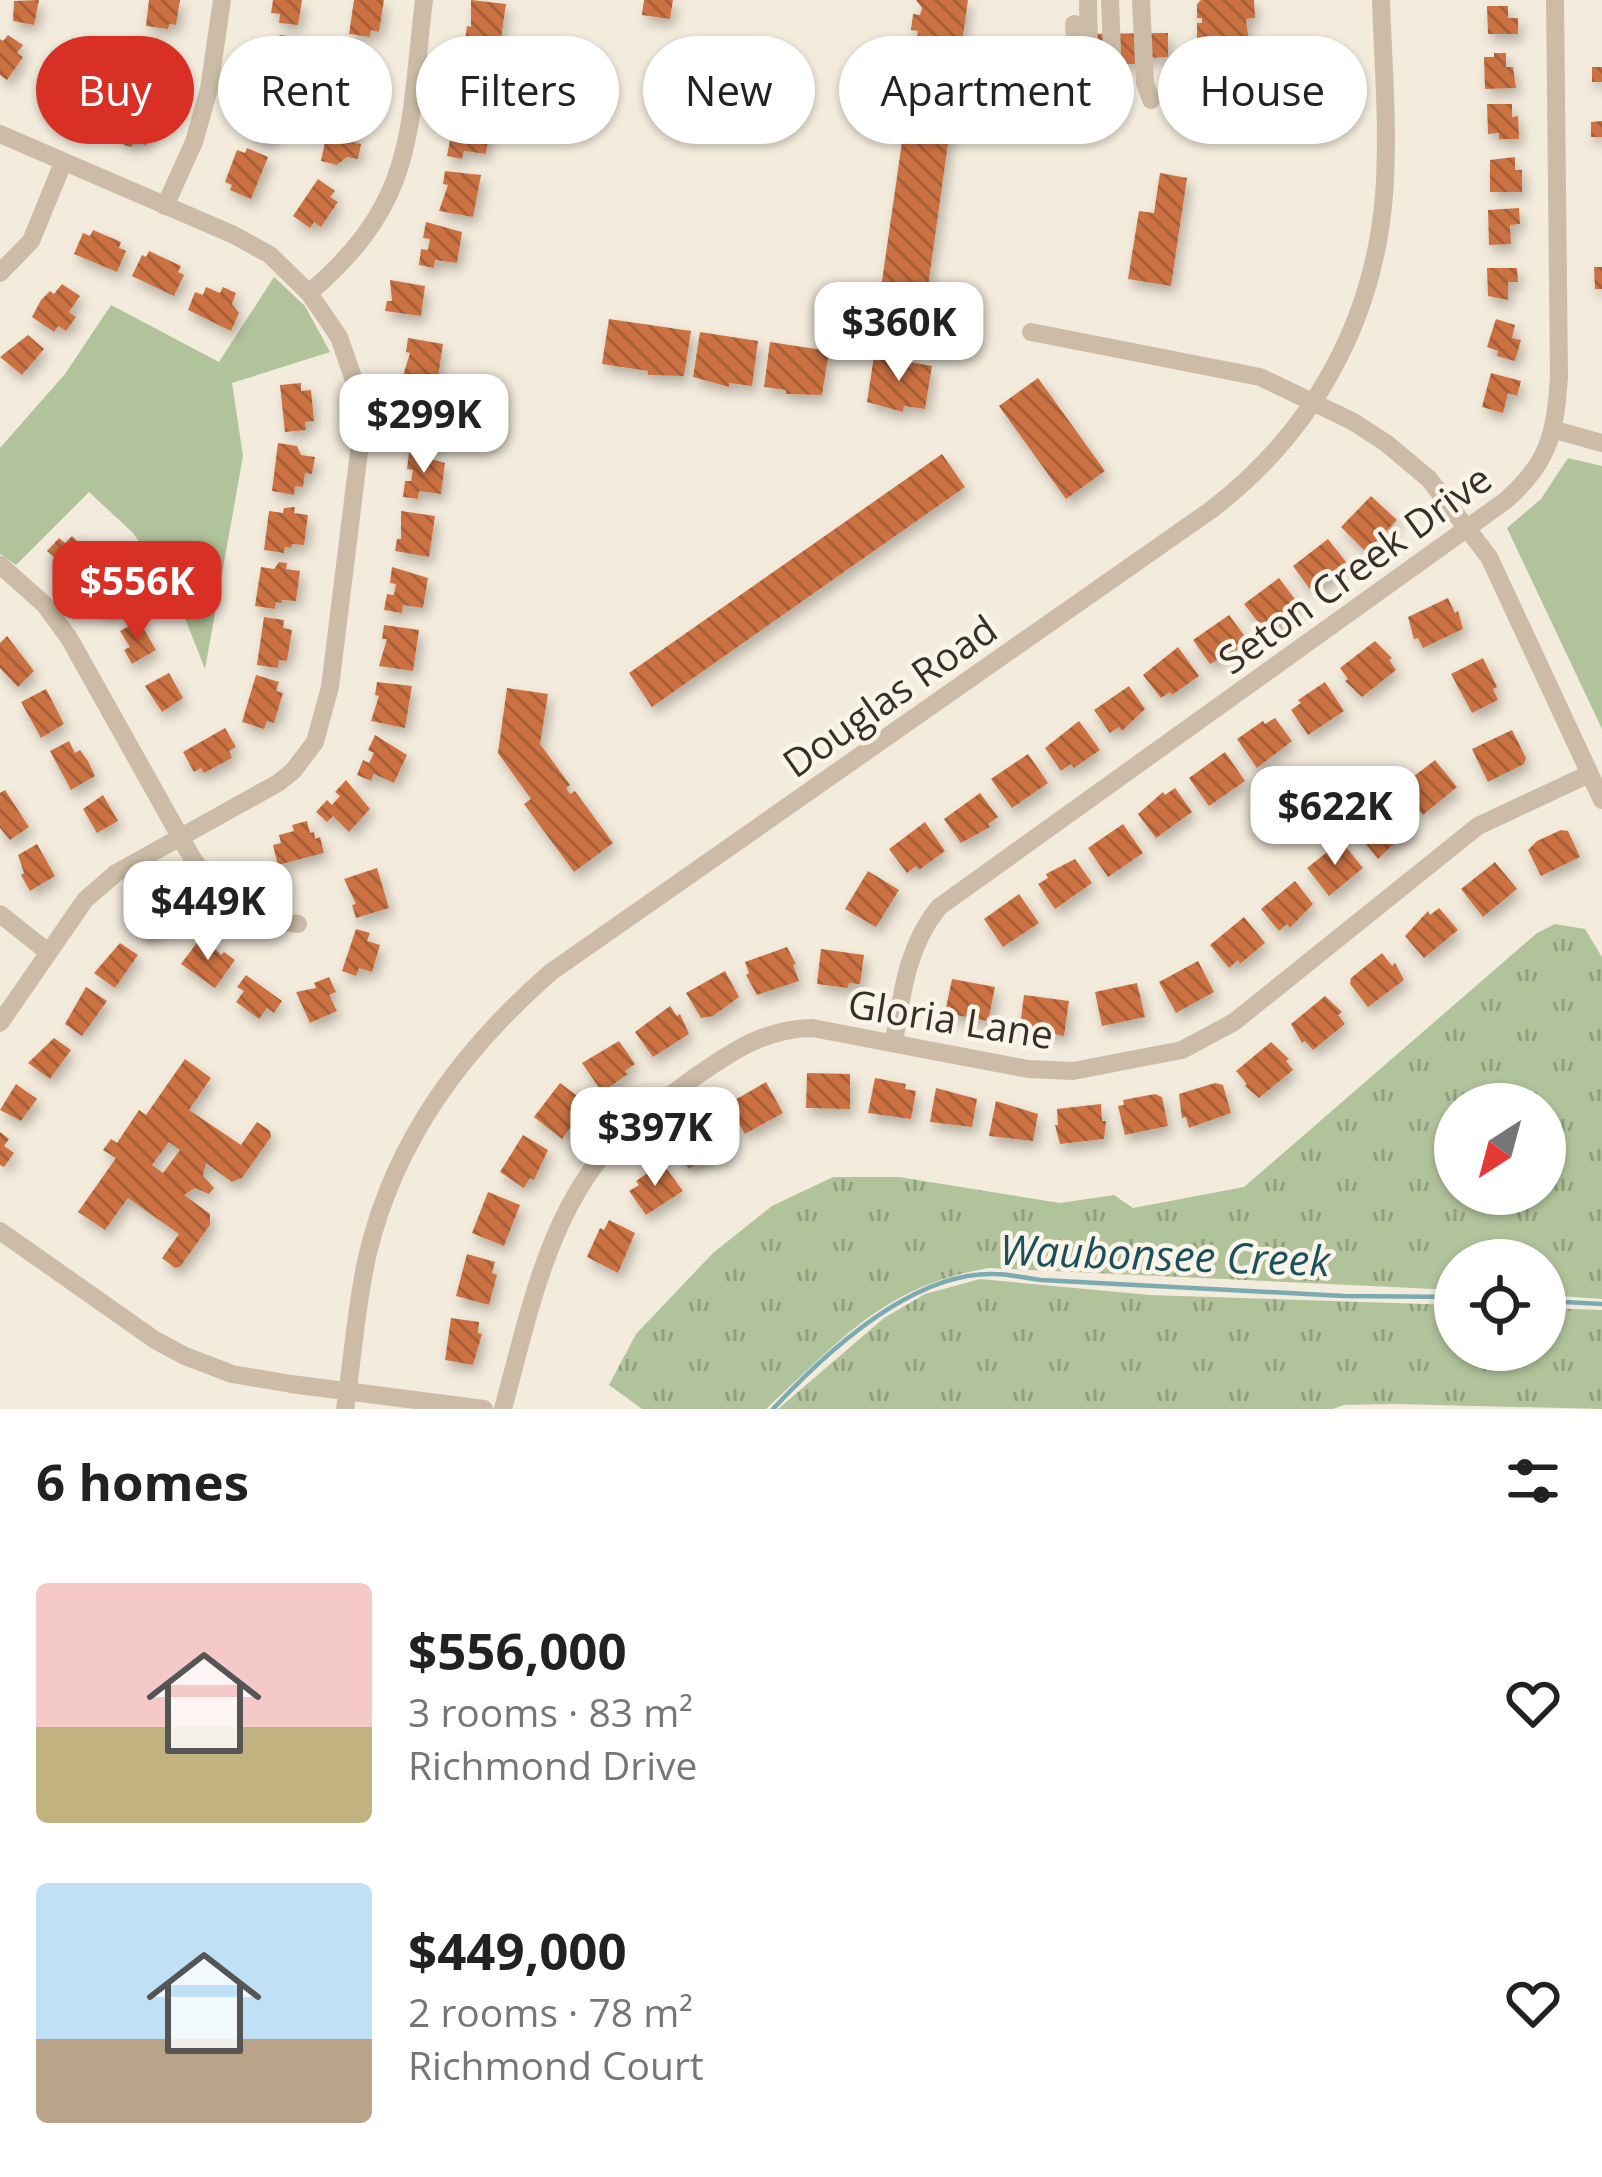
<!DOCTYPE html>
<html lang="en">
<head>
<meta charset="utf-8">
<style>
	:root { --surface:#fff; --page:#f6f6f6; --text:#222; --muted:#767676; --accent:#d93025 }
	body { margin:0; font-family:"Open Sans",sans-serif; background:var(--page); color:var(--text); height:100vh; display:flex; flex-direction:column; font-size:45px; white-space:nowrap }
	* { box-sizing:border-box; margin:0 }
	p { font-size:39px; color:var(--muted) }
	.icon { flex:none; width:66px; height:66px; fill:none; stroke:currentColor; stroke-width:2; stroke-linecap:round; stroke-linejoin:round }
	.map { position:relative; height:1409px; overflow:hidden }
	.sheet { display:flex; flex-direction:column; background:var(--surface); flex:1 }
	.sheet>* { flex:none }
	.guide { position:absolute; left:36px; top:36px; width:1530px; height:108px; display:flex; gap:24px }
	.needle { width:78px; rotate:216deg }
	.buttons { position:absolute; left:1434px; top:1083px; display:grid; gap:24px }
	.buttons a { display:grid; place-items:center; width:132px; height:132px; border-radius:50%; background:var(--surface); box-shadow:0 3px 9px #0004; font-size:60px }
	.price { position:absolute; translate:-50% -102px; padding:0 27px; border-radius:24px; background:#fff; color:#222; font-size:39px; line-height:78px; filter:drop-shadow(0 3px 6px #0008) }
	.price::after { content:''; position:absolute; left:50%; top:72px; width:36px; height:27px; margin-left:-18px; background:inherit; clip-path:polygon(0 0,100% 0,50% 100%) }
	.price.selected { background:var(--accent); color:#fff }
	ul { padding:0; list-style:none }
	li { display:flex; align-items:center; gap:36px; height:300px; padding:0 36px }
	li span { display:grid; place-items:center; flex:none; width:336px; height:240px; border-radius:12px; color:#555 }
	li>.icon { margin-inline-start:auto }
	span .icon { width:144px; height:144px; fill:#fffc; stroke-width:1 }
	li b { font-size:51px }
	h2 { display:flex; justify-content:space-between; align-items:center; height:144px; padding:0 36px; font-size:51px }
	.pill { padding:0 42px; border-radius:54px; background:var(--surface); box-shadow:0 3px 9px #0004; font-size:42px; line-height:108px }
	.pill.selected { background:var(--accent); color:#fff }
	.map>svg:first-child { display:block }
</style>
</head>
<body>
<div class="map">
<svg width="1602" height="1409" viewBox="0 0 1602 1409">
	<defs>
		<pattern id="grass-tufts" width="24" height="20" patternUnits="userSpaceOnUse" patternTransform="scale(3)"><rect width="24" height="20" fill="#b1c39b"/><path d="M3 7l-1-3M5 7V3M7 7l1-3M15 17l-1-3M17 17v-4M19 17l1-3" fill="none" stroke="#919f7e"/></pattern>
		<pattern id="building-back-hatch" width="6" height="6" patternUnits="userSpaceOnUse" patternTransform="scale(3)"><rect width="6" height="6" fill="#cc7242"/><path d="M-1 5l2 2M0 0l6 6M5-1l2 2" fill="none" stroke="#a75e37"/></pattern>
		<filter id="shadow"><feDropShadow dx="4" dy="7" stdDeviation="6" flood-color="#0004"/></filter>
	</defs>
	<rect width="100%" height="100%" fill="#f3ebdc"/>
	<g fill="url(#grass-tufts)" fill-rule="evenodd">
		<path d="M1555 924 1585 929 1602 957V1299L1545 1295V1260H1455V1290L989 1268C883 1286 840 1341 766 1409H642L609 1385 636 1334 713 1253 772 1206 833 1177H899L1060 1203 1114 1195 1133 1208 1244 1187 1537 933ZM1455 1104H1545V1194H1455Z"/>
		<path d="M980 1279 1150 1295 1455 1305V1350H1545V1308L1602 1310V1409L1395 1404 1344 1405 1333 1409H778L884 1318 925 1294Z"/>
	</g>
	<g fill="#b1c39b">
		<path d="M274 277 305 306 330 352 232 383 243 456 205 669 173 588 133 533 89 492 16 565 0 554V448L65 374 111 305 219 362Z"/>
		<path d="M1568 458 1602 466V729L1507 528 1541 499Z"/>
	</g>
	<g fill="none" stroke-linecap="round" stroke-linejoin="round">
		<g stroke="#7aaab2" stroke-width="4.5">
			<path d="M1545 1301 1602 1304"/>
			<path d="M773 1409C825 1353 912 1272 994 1274 1009 1274 1025 1278 1041 1280L1344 1296 1455 1297"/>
		</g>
	</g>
	<g fill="url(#building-back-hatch)" fill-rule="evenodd" filter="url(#shadow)">
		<path d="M39 0 34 25 13 21 14 1Z"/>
		<path d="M149 0H180L176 25 169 24 168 29 146 26Z"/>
		<path d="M273 0H302L298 25 279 23 280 14 271 13Z"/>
		<path d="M354 0H384L379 32 371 30 370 37 349 34Z"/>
		<path d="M471 0 506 4 500 45 465 40 467 26 471 27Z"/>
		<path d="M644 0H673L670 19 642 15Z"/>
		<path d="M916 0H968L926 301 880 295 918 31 911 30 913 14 920 15 922 8Z"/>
		<path d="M1201 0H1254L1255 18 1246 19 1251 58H1197V43H1202V38H1197V23H1202V18H1197V4Z"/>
		<path d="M1487 6H1508V18H1518V34H1488Z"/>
		<path d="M1168 33V57L1145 58V64H1125V58L1075 59V34Z"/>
		<path d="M8 35 23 45 17 53 23 57 7 80 0 75V39L3 41Z"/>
		<path d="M280 35 297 37 291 85 270 82 271 74 263 73 265 58 258 57 260 42 272 44Z"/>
		<path d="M137 36 159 40 158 47 166 49 164 63 170 64 168 81 156 79 148 88 130 85Z"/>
		<path d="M347 49 368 52 367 60 375 61 370 94 362 92 361 99 341 96Z"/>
		<path d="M1494 53H1506V67H1513L1516 88 1485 89 1484 57H1494Z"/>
		<path d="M463 55 479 57 478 64 499 67 495 96 458 91 459 82H464Z"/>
		<rect x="1592" y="67" width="10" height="15"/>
		<path d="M263 94 284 99 272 142 252 137 254 130 246 127 253 99 262 101Z"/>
		<path d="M121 96 149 104 140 105 138 110 146 112 143 125 151 128 146 145 134 141 132 147 124 145 123 135 111 131Z"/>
		<path d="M1487 104H1512V117L1518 116 1519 139H1499V133L1488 134Z"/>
		<path d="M454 113 490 123 486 154 464 151 462 159 447 156 450 140 456 141 458 130 452 129Z"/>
		<path d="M331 114 351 118 349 127 357 129 354 143 361 144 358 159 347 157 337 165 321 161Z"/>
		<path d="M1602 121V137H1591V122Z"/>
		<path d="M247 148 268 157 251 199 230 190 232 185 225 182 237 150 245 153Z"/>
		<path d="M1515 157V170H1522V192H1490V160Z"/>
		<path d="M445 171 481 175 473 217 439 211 448 185 443 184Z"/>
		<path d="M1160 173 1187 178 1171 286 1128 279 1139 211 1154 213Z"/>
		<path d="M318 179 335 191 330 197 338 202 321 227 314 222 310 228 293 216Z"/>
		<path d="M1519 208 1520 224 1510 225 1511 244 1489 245 1488 210Z"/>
		<path d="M426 222 462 232 457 263 435 260 434 268 419 265 421 249 428 250 430 239 423 238Z"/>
		<path d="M93 230 121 242 119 248 126 251 117 272 74 254 83 233 90 236Z"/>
		<path d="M149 251 181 266 178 272 184 275 174 296 132 276 142 255 146 257Z"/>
		<path d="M1594 267H1602V289H1595Z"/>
		<path d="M1487 268H1517L1518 282H1508V300L1488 296Z"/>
		<path d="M390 280 425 286 421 316 385 311 387 301H392Z"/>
		<path d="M62 284 80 296 69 312 76 317 66 331 58 326 54 332 32 317 41 300 50 291 54 294Z"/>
		<path d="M206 287 220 293 223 287 236 293 232 304 239 313 231 331 188 310 195 292 203 295Z"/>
		<path d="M609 319 691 331 684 376 648 375V371L602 364Z"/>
		<path d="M1496 319 1515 325 1512 338 1521 340 1515 361 1497 356 1498 351 1487 347Z"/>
		<path d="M700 332 758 341 752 386 729 383V387L693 377Z"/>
		<path d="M28 335 44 349 22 375 0 357Z"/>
		<path d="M408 338 443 344 437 384 402 379 410 353 406 352Z"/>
		<path d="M770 342 829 351 822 395 786 394V390L764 387Z"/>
		<path d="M874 356 932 366 925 409 904 406 903 412 867 402Z"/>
		<path d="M1491 373 1521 381 1517 396 1508 393 1503 413 1482 407Z"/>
		<path d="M1038 378 1105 471 1066 499 999 406Z"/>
		<path d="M301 383V391L311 390 314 421 305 422 306 430 285 432 280 385Z"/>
		<path d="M413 397 447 403 441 443 406 438 409 425 413 426Z"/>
		<path d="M278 443 297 446 301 455 315 457 312 474 305 473 303 487 295 486 294 495 272 491Z"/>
		<path d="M409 453 445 463 441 494 419 491 418 499 403 497 405 481H411L413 470 407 469Z"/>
		<path d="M942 454 965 487 652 707 629 673Z"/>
		<path d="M1371 496 1397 520 1366 552 1341 527Z"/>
		<path d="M295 507 294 513 308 515 304 545 292 544 291 548 285 547 284 553 264 550 269 511 283 513 284 508Z"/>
		<path d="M401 511 435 516 429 557 395 551 397 539H401Z"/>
		<path d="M72 536 92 556 76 576 47 551 59 538 65 543Z"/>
		<path d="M1328 539 1346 562 1323 585 1320 581 1310 589 1293 566Z"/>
		<path d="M279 562 287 563 286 569 300 571 296 601 282 600V603L276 602 275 609 255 606 261 567 274 569Z"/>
		<path d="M392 567 428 578 423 608 403 605 402 613 384 610 387 594 394 595 396 584 390 583Z"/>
		<path d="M112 573 129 602 105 616 97 602 103 599 93 583Z"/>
		<path d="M1279 578 1300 606 1266 632 1244 604Z"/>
		<path d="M1448 598 1455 613 1458 611 1463 629 1423 648 1418 638 1414 639 1408 617Z"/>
		<path d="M1229 615 1246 638 1236 645 1239 648 1210 664 1193 640Z"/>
		<path d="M264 617 284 620 283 628 292 630 287 661 279 660 278 668 257 665Z"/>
		<path d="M139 621 156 650 132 664 124 650 130 647 120 631Z"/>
		<path d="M384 625 419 630 413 671 379 666 387 639H382Z"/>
		<path d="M7 636 34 671 18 687 0 668V643Z"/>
		<path d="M1375 641 1392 658 1389 660 1396 670 1362 697 1345 681 1348 679 1340 668Z"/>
		<path d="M1178 647 1199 676 1172 695 1170 692 1161 698 1143 675Z"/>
		<path d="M1483 658 1497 687 1493 689 1498 700 1472 713 1451 674Z"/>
		<path d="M169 673 183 698 162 712 145 686Z"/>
		<path d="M256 675 279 682 276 691 283 693 274 723 267 721 264 729 242 722Z"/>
		<path d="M377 682 412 686 405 728 371 721 379 696 375 695Z"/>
		<path d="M1325 682 1344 711 1308 735 1291 710 1301 703 1298 700Z"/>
		<path d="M1129 686 1145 709 1122 731 1119 727 1110 733 1094 710Z"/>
		<path d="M507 688 548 694 540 744 570 785 566 788 570 794 575 791 613 843 574 872 524 804 531 799 498 753Z"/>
		<path d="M46 689 64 724 41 738 21 702Z"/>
		<path d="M1275 718 1292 741 1257 768 1237 739 1263 721 1265 724Z"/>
		<path d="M1079 721 1100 750 1074 768 1071 764 1061 771 1045 748Z"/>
		<path d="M225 728 236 747 229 751 232 758 204 773 201 768 194 772 183 752Z"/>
		<path d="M1512 730 1526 758 1524 764 1488 782 1472 749Z"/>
		<path d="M375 735 407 755 394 783 374 774 371 781 357 775 363 760 369 763 374 753 368 750Z"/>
		<path d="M69 741 75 753 80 750 88 761 95 776 71 790 50 751Z"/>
		<path d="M1225 752 1245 781 1209 806 1189 778Z"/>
		<path d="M1028 754 1048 783 1012 808 991 779Z"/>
		<path d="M1435 760 1457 787 1423 815 1400 787Z"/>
		<path d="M346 780 370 809 349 832 333 816 327 822 316 812 327 800 332 805 340 796 335 792Z"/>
		<path d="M1175 788 1192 812 1156 838 1138 814 1163 792 1165 795Z"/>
		<path d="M5 790 29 827 10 840 0 828V793Z"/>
		<path d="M980 793 998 817 988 824 990 827 961 843 944 819Z"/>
		<path d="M103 795 118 821 97 833 83 809Z"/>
		<path d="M1387 801 1412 832 1401 837 1378 859 1354 829Z"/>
		<path d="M307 821 310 833 314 832 315 839 320 837 324 853 278 865 273 845 281 843 279 835 294 831 292 825Z"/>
		<path d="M925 822 945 851 919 870 916 866 907 873 889 849Z"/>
		<path d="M1123 824 1143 853 1108 877 1088 848Z"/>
		<path d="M1561 830 1568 831 1580 857 1541 876 1528 850 1537 841Z"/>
		<path d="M1341 841 1363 868 1329 896 1307 868Z"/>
		<path d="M37 844 55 876 30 891 21 875 24 873 18 855Z"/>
		<path d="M1075 859 1092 883 1055 909 1038 884 1048 878 1046 874Z"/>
		<path d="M1495 862 1517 889 1483 917 1461 889Z"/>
		<path d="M377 868 389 908 356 918 352 905 356 904 344 879Z"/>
		<path d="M868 871 899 890 876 927 845 909Z"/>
		<path d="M1295 881 1313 904 1290 928 1287 924 1279 931 1261 909Z"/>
		<path d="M1019 894 1039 923 1003 947 984 919Z"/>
		<path d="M168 895 182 917 145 939 134 921 146 914 143 910Z"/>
		<path d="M1439 908 1458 930 1424 958 1405 936 1428 911 1430 915Z"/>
		<path d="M1244 917 1265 943 1240 964 1238 960 1229 968 1210 945Z"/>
		<path d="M356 929 370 933 367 941 380 945 372 972 359 968 356 976 342 971Z"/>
		<path d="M202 936 221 955 224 952 235 960 215 988 181 964Z"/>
		<path d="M120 943 138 955 115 988 94 973Z"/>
		<path d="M787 947 796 964 793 965 799 981 757 995 746 975 749 973 745 962Z"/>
		<path d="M821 949 864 955 860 984 849 983 848 988 817 984Z"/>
		<path d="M1382 953 1392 966 1395 963 1404 980 1368 1007 1350 984 1351 978Z"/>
		<path d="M1198 961 1214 992 1176 1013 1159 982Z"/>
		<path d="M725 971 739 997 713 1016 701 1018 686 993Z"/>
		<path d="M246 975 282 1001 274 1013 267 1008 259 1019 236 1002 244 991 237 987Z"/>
		<path d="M329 977 336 992 329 995 337 1011 310 1023 296 992 316 988 314 983Z"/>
		<path d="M952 979 995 987 988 1021 945 1013Z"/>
		<path d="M1137 983 1145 1017 1102 1026 1095 992Z"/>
		<path d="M86 987 107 1001 82 1036 65 1024Z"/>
		<path d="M1024 995 1069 1001 1064 1036 1020 1026Z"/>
		<path d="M1325 996 1342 1012 1338 1015 1345 1024 1313 1050 1305 1041 1302 1043 1291 1024Z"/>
		<path d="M670 1006 677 1016 680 1014 689 1034 653 1057 635 1032Z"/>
		<path d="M54 1038 71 1050 50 1079 28 1063Z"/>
		<path d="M619 1041 635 1064 625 1071 628 1074 602 1092 582 1063Z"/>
		<path d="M1271 1042 1289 1059 1286 1061 1293 1070 1259 1098 1245 1086 1247 1084 1236 1071Z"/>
		<path d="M185 1059 211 1078 189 1110 241 1145 257 1122 270 1131 271 1137 242 1178 232 1182 206 1163 203 1176 214 1188 209 1194 195 1188 184 1195 210 1214V1225L180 1267 175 1268 162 1258 179 1234 128 1198 105 1230 78 1212 116 1158 103 1150 111 1139 117 1143 139 1110 146 1115ZM169 1142 180 1150 163 1173 152 1165Z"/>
		<path d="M807 1073 850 1074V1109L806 1108Z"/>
		<path d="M875 1078 906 1084 905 1089 916 1091 911 1119 868 1113Z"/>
		<path d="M766 1082 783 1113 745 1134 728 1104Z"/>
		<path d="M560 1083 588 1104 562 1139 534 1117Z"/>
		<path d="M1215 1083 1223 1085 1231 1113 1189 1128 1186 1117 1182 1118 1179 1094Z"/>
		<path d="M16 1084 37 1099 21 1121 0 1110Z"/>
		<path d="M936 1088 977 1099 972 1127 930 1122Z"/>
		<path d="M1155 1094 1162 1097 1168 1126 1125 1135 1118 1106 1124 1105 1123 1100Z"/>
		<path d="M996 1101 1038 1114 1033 1141 989 1136Z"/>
		<path d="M1101 1104 1102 1121H1106L1104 1139 1060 1144 1055 1125H1058L1057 1109Z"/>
		<path d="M705 1117 725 1145 689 1169 672 1145 682 1138 679 1135Z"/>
		<path d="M0 1132 9 1139 4 1146 14 1153 4 1167 0 1165Z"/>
		<path d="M523 1135 548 1150 534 1180 530 1178 524 1188 500 1172Z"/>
		<path d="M662 1163 683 1191 646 1215 629 1191 639 1185 636 1181Z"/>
		<path d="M488 1192 520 1205 504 1246 472 1233Z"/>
		<path d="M609 1220 635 1233 618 1273 587 1257 600 1228 604 1230Z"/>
		<path d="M467 1254 495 1262 492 1273 497 1275 489 1305 456 1296Z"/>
		<path d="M451 1318 479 1322 478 1333 482 1334 473 1365 445 1360Z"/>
	</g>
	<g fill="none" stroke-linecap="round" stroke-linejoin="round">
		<g stroke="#ccbca7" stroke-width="18">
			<path d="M1088 0 1090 103"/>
			<path d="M1110 0 1114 102"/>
			<path d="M1141 0 1145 83 1151 100"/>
			<path d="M1074 24 1078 87"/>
			<path d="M0 134 234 235 270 255 309 293 339 337 356 386 360 444 330 687 315 742 293 771 278 783 116 873 85 900 0 1023"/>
			<path d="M165 206 194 142 209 89 222 0"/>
			<path d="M0 273 31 241 63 163"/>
			<path d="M309 293C418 200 408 131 424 0"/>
			<path d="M1031 332 1260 377 1352 421 1386 443 1429 479 1489 557 1602 800"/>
			<path d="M1555 430 1602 443"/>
			<path d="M0 565 44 604 69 638 191 856C222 901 243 919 298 924"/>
			<path d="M0 914 48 952"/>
			<path d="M894 1042C902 993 907 946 939 907L1505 501C1550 462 1555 433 1559 377L1555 0"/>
			<path d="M0 1231 155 1340 185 1356 232 1374 291 1384 484 1409"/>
			<path d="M345 1409C353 1357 356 1304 368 1253 396 1138 463 1049 551 972L1211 510C1312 433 1374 322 1384 195 1389 131 1383 64 1381 0"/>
			<path d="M503 1409C531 1307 549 1202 629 1126 647 1110 669 1097 688 1082 728 1054 762 1029 812 1028L1028 1069 1073 1071 1182 1050 1234 1022 1478 826 1589 774"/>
		</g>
	</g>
	<g text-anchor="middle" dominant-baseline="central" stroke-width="9" stroke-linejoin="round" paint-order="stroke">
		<g font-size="39" fill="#382f28" stroke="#fbf4e9">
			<text transform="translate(1354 568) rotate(-36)">Seton Creek Drive</text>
			<text transform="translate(889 695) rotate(-35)">Douglas Road</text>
			<text transform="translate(951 1018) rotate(9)">Gloria Lane</text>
		</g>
		<g font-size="42" font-style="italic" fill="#1b515c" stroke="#fbf4e9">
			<text transform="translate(1165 1254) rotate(2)">Waubonsee Creek</text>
		</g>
	</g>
</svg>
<div class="buttons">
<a><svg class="needle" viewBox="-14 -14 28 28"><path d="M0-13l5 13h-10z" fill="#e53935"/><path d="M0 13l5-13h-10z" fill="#767676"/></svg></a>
<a><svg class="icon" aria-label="locate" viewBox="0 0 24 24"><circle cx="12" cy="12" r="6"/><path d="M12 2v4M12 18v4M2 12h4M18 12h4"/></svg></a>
</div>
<b class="price" style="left:899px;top:384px">$360K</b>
<b class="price" style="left:424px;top:476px">$299K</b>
<b class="price selected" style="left:137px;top:643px">$556K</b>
<b class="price" style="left:1335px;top:868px">$622K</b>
<b class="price" style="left:208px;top:963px">$449K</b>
<b class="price" style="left:655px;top:1189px">$397K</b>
<div class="guide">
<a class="pill selected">Buy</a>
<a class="pill">Rent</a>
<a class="pill">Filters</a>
<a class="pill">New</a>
<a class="pill">Apartment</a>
<a class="pill">House</a>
</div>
</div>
<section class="sheet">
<h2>6 homes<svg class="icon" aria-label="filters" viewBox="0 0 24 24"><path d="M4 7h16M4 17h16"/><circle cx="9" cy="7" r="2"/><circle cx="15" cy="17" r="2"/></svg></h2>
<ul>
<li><span style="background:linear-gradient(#f6c9c9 60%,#c2b280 0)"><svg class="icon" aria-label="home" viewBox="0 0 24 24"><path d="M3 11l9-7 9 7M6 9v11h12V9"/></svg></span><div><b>$556,000</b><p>3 rooms · 83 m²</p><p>Richmond Drive</p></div><svg class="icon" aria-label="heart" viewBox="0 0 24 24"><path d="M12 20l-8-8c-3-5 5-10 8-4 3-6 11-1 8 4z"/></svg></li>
<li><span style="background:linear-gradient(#bfe0f5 65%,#b9a48a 0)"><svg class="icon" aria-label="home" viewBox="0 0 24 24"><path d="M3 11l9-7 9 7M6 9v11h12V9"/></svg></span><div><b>$449,000</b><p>2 rooms · 78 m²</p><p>Richmond Court</p></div><svg class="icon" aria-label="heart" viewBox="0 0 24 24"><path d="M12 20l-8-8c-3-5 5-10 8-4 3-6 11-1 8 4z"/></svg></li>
</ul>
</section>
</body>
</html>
